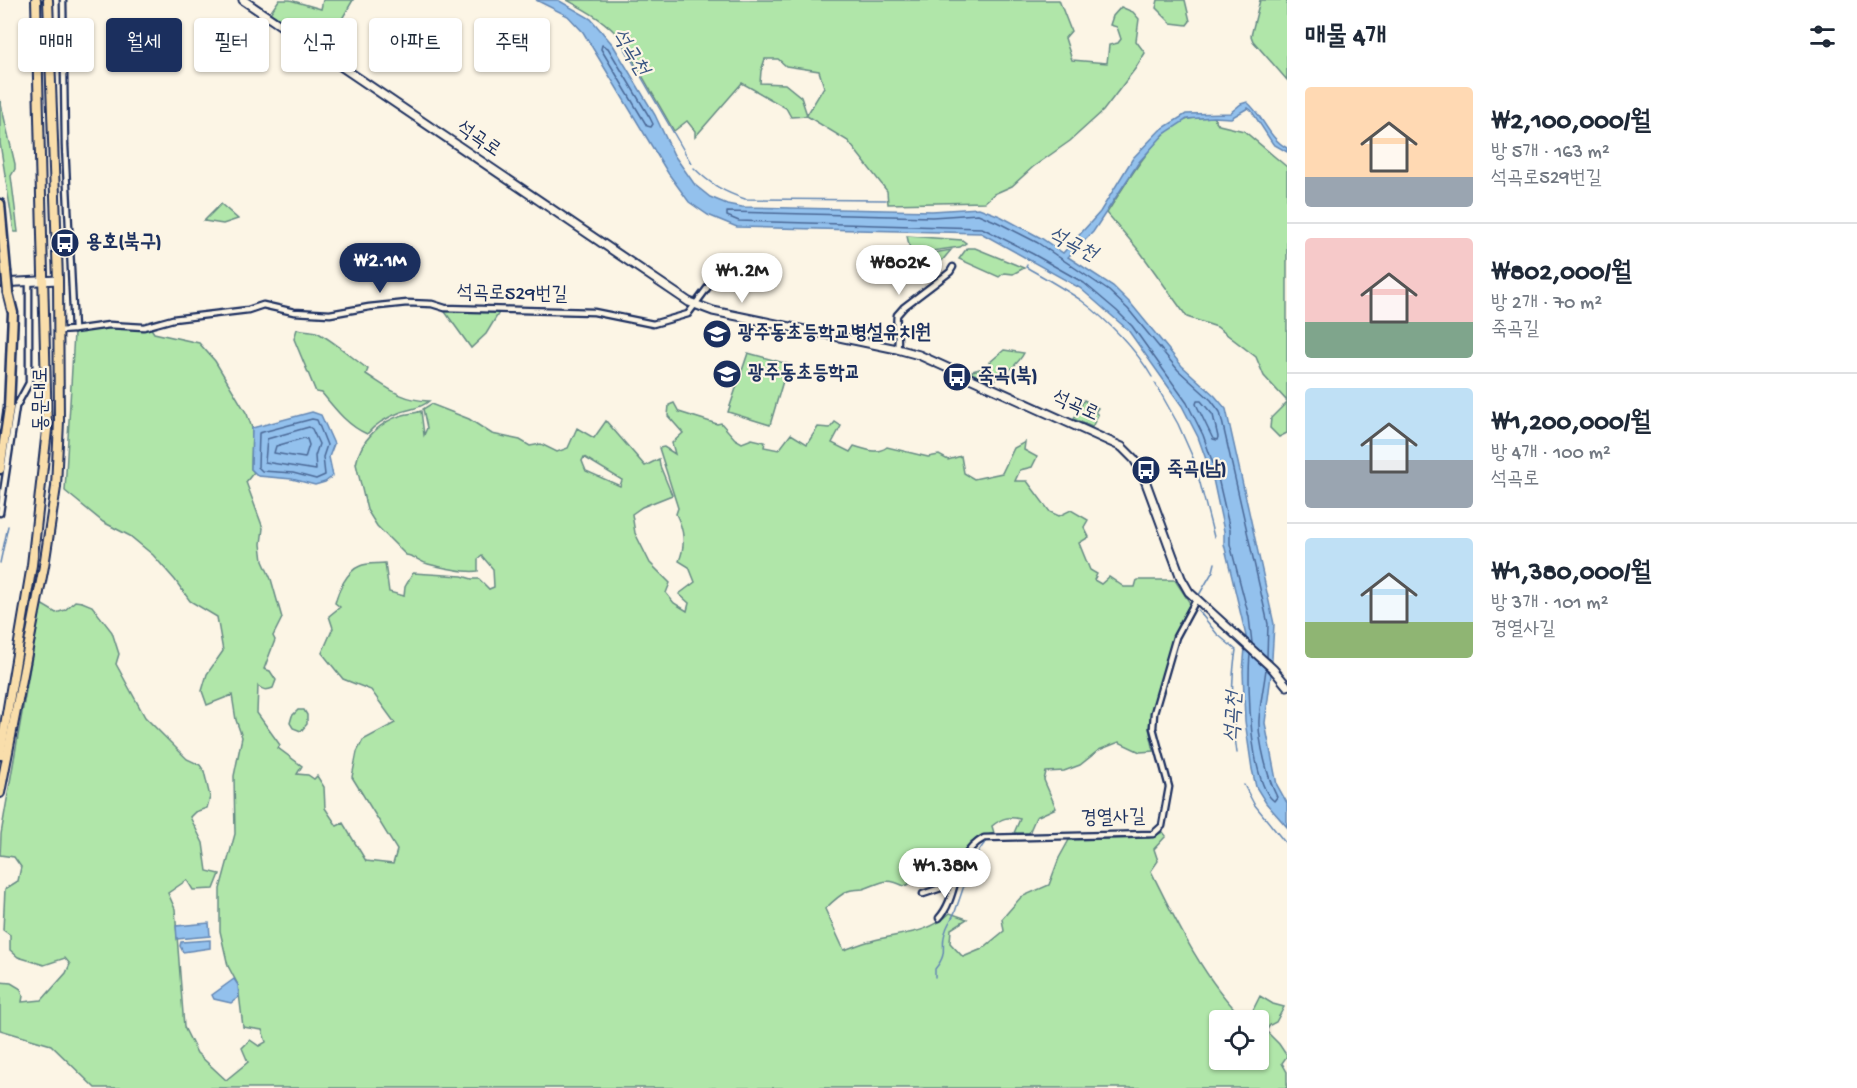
<!DOCTYPE html>
<html lang="ko">
<head>
<meta charset="utf-8">
<style>
	:root { --surface:#fff; --page:#f2f2f3; --text:#1f2937; --muted:#747a83; --line:#e0e1e3; --accent:#1b2f5e }
	body { margin:0; font-family:"Gochi Hand","Poor Story",sans-serif; background:var(--page); color:var(--text); height:100vh; display:flex; flex-direction:column; font-size:22px; white-space:nowrap }
	* { box-sizing:border-box; margin:0 }
	p { font-size:20px; color:var(--muted) }
	.icon { flex:none; width:33px; height:33px; fill:none; stroke:currentColor; stroke-width:2; stroke-linecap:round; stroke-linejoin:round }
	.map { position:relative; flex:1; overflow:hidden }
	.panel { display:flex; flex-direction:column; background:var(--surface); width:570px }
	.panel>* { flex:none }
	.hud { position:absolute; left:18px; top:18px; width:570px; height:54px; display:flex; gap:12px }
	.buttons { position:absolute; left:1209px; top:1010px; display:grid; gap:12px }
	.buttons a { display:grid; place-items:center; width:60px; height:60px; border-radius:6px; background:var(--surface); box-shadow:0 2px 4px #0004; font-size:30px }
	.price { position:absolute; translate:-50% -51px; padding:0 14px; border-radius:21px; background:#fff; color:#222; font-size:20px; line-height:39px; filter:drop-shadow(0 2px 3px #0008) }
	.price::after { content:''; position:absolute; left:50%; top:36px; width:18px; height:14px; margin-left:-9px; background:inherit; clip-path:polygon(0 0,100% 0,50% 100%) }
	.price.on { background:var(--accent); color:#fff }
	ul { padding:0; list-style:none }
	li { display:flex; align-items:center; gap:18px; height:150px; padding:0 18px }
	li+li { border-top:2px solid var(--line) }
	li span { display:grid; place-items:center; flex:none; width:168px; height:120px; border-radius:6px; color:#555 }
	li>.icon { margin-inline-start:auto }
	span .icon { width:72px; height:72px; fill:#fffc; stroke-width:1 }
	li b { font-size:26px }
	h2 { display:flex; justify-content:space-between; align-items:center; height:72px; padding:0 18px; font-size:26px }
	.pill { padding:0 21px; border-radius:6px; background:var(--surface); box-shadow:0 2px 4px #0004; font-size:21px; line-height:54px }
	.pill.on { background:var(--accent); color:#fff }
	main { display:flex; flex:1; min-height:0 }
	.map>svg:first-child { display:block }
</style>
</head>
<body>
<main>
<div class="map">
<svg width="1287" height="1088" viewBox="0 0 1287 1088">
	<rect width="100%" height="100%" fill="#fcf5e5"/>
	<filter id="ink" filterUnits="userSpaceOnUse"><feTurbulence type="fractalNoise" baseFrequency=".0167" numOctaves="2"/><feDisplacementMap in="SourceGraphic" scale="12" xChannelSelector="R" yChannelSelector="G"/><feConvolveMatrix kernelMatrix="1 2 1 2 8 2 1 2 1" color-interpolation-filters="sRGB"/></filter>
	<g filter="url(#ink)">
		<g fill="#b0e6a9" stroke="#668a84" stroke-width="1.5" fill-rule="evenodd">
			<path d="M279 0H290L321 9 323 0H353L324 50 270 13Z"/>
			<path d="M567 0H1059L1071 31 1065 38 1072 60 1107 63 1109 45 1118 43 1121 39 1117 27 1110 25 1113 16 1121 7 1133 12 1139 19 1136 41 1145 53 1135 69 1103 111 1070 141 1033 167 1012 186 994 194 985 202 888 204 887 191 848 141 807 116 791 117 786 108 742 83 695 137V131L687 121 674 131 621 39C606 21 587 11 567 0ZM765 59H778L786 66 819 71 824 87 807 115 801 97 785 84 760 83 761 71Z"/>
			<path d="M1158 0H1185L1190 21 1187 25 1171 23 1156 8Z"/>
			<path d="M1260 0H1287V80L1253 41 1251 36Z"/>
			<path d="M0 100 15 164V169L11 176 18 232H14L0 143Z"/>
			<path d="M1213 117 1219 125 1244 131 1287 167V401L1264 376 1256 357 1217 327 1187 317 1141 253 1107 213C1124 187 1158 126 1189 119 1197 117 1205 118 1213 117Z"/>
			<path d="M221 204 238 219 223 224 204 221Z"/>
			<path d="M907 236 962 240 966 243 960 247 911 254Z"/>
			<path d="M967 248H975L1024 268 1013 274 1004 273 999 277 959 259Z"/>
			<path d="M951 250 940 263 909 275 904 258Z"/>
			<path d="M443 309 500 311 486 334 471 348Z"/>
			<path d="M150 327 154 333 199 343 215 361 247 414 252 428 251 469 254 472 246 482 263 528 261 544 263 561 271 579 282 618 273 636 275 640 264 669 270 671 276 680 273 688C266 691 263 690 258 686L257 713 280 745 278 748 302 766 297 774 308 775 314 779 317 776 324 787 325 808 337 826 343 823 366 861 393 864 397 850 352 777 357 752 363 740 395 723 371 690 343 679 322 653 333 628 329 616 340 607 335 603C338 591 347 571 360 566 367 563 377 564 385 563L389 592 404 596 405 587 413 573 462 576 472 579H479L489 589 494 587 493 569 482 556 478 559V571C466 573 440 567 428 564 420 562 415 556 406 555L377 526 367 510 356 464C360 441 380 421 403 415 409 413 414 414 421 411L424 435 427 428 423 409 431 404 469 419 492 434 520 440 530 446 541 444 557 452 568 448 577 428 594 438 606 421 645 466 659 459 660 466 672 495 642 507 632 514 635 533 650 563 670 583 666 593 674 603 687 611 689 603 679 594 695 582 689 567 679 561C686 544 684 530 676 514L678 508 659 448 664 447 675 454 672 443 683 433 668 416 669 405 674 403 679 412 717 424 721 423 735 439 742 443 752 439 765 442 764 447 779 450 791 434 807 444 818 427 830 428 835 422 841 426 832 443 850 452 854 446C865 449 877 455 887 447L928 457 939 455 948 460 961 456 964 473 974 479 1002 473 1014 448 1025 442 1024 450 1037 457 1032 467 1020 470 1015 481H1027L1050 512 1059 516 1071 510 1088 520 1084 527 1089 537 1079 543 1090 570 1097 574 1094 580 1101 584 1109 577 1124 587H1135L1137 580H1175L1190 603 1174 635 1151 712 1149 728 1154 751 1140 752 1119 742 1099 750 1080 765 1064 771 1046 772 1044 780 1056 808 1036 817 1029 833H1014L1020 819C1008 816 1002 818 992 826L994 833C969 840 964 849 954 871L949 870 943 882 938 885 933 866C918 873 920 881 904 886 885 876 880 884 863 889 858 890 853 889 848 891 839 895 832 902 825 909L844 950C853 947 862 943 871 941 899 933 928 935 950 913L967 919 951 929 950 943 963 957 982 949 1004 931 1002 919 1021 897 1049 885 1059 858 1069 840 1149 838 1163 832 1166 836 1154 849 1158 861 1151 871C1174 918 1207 986 1246 1020H1220V1059H1258V1020H1248L1260 996 1273 1004 1284 1007 1276 1022 1270 1025 1266 1031 1279 1044 1287 1056 1282 1063 1287 1072V1088H95L51 1045 0 1030V982L11 983 21 989 23 996 22 1002 42 1000 66 973 70 964 65 958 44 965 18 957 10 950V935L3 930 5 889 18 881 21 867 14 857 0 855 1 834 41 604 56 613 65 610 75 601 82 602 92 606 112 632 119 654 116 664 145 717 187 759 200 765 204 771 210 797 207 808 195 812 190 817 203 843 207 871 220 874 214 889 193 890 187 880 168 893 175 909 184 1027 197 1053 226 1080 248 1062 242 1048 250 1040 259 1046 266 1042 262 1030 243 1027 238 985 228 966 220 931V889L235 834 234 776 242 737 236 720 232 695 207 705 202 691 207 674 223 651 217 617 190 601 175 580 153 555 130 536 103 522 65 491 74 333 108 328 144 330ZM584 457 622 480 620 486 586 471 582 461Z"/>
			<path d="M297 329C303 331 310 330 316 332 332 339 352 358 368 369L366 374C388 388 401 400 429 401 420 409 412 408 401 412 388 417 376 423 367 434 348 426 335 409 322 393L316 392 294 339Z"/>
			<path d="M1004 350 1024 353C1019 363 1010 369 1003 377L998 376 992 382 969 372 983 368Z"/>
			<path d="M748 353 788 364 770 425 728 412Z"/>
			<path d="M1084 400 1098 408 1095 412 1098 415 1092 427 1074 419Z"/>
			<path d="M1287 402V433L1279 437 1270 428 1271 418Z"/>
			<path d="M298 710H304L307 715V724L301 731 293 728 290 723 292 716Z"/>
		</g>
		<g fill="#93c1ed" stroke="#6387b4" stroke-width="1.5">
			<path d="M536 0H558L591 19 613 45 655 115 674 155 695 185 710 197 727 204 742 207 932 211 979 208 1000 216 1041 238 1063 253 1100 212 1133 158 1160 130 1186 114 1230 113 1241 104 1247 102C1263 115 1268 138 1287 148V152L1273 144 1251 110 1248 108 1231 118 1213 117 1187 119 1164 134 1139 162 1093 232 1068 257 1113 286 1132 305 1182 366 1215 396 1226 409 1274 624 1271 675 1265 723 1277 785 1287 803V827L1266 803 1256 787 1252 769 1245 721 1243 671 1246 636 1224 544V531L1213 479 1198 437 1182 406 1128 330 1080 288 981 233 737 227 708 215 689 202 668 173 583 32 568 16Z"/>
			<path d="M312 412 321 415 334 444 329 457 333 476 325 482 315 485 292 479 258 476 251 469 252 428Z"/>
			<path d="M209 923 210 936 177 939 176 926Z"/>
			<path d="M210 940V948L183 952 180 946 181 942Z"/>
			<path d="M234 979 238 985 239 997 231 1003 214 999 212 995Z"/>
		</g>
		<g fill="none" stroke-linecap="round" stroke-linejoin="round">
			<g stroke="#4b6997" stroke-width="1.5">
				<path d="M602 45 608 48 650 118 653 124 651 127 647 126 601 49Z"/>
				<path d="M1197 401H1201L1213 415 1218 437 1217 440 1213 439 1196 404Z"/>
				<path d="M312 419 317 420 327 445 323 457 325 475 316 479 293 473 262 471 258 467 259 433Z"/>
				<path d="M309 427 312 429 319 444 315 456 316 470 265 462 267 439Z"/>
				<path d="M304 438 307 439 309 445 305 458 274 453 276 446Z"/>
				<path d="M1252 643 1249 617 1230 544V530L1218 478 1203 435 1187 403 1132 326 1117 311 1084 283 1033 254 982 228 739 221 727 216V212L932 217 978 214 997 222 1038 243 1109 291 1128 309 1178 370 1211 400 1220 412 1268 624 1267 657"/>
				<path d="M1250 655C1247 685 1250 783 1274 801L1277 797C1268 780 1258 739 1259 720 1260 703 1264 686 1266 669"/>
			</g>
			<g stroke="#6387b4" stroke-width="1.5">
				<path d="M620 40 691 163"/>
				<path d="M694 168C710 184 724 192 745 199L886 200"/>
				<path d="M1027 265 1026 267C1045 278 1065 289 1082 301 1108 321 1136 349 1152 377"/>
				<path d="M1155 383 1178 424 1194 460 1214 537"/>
				<path d="M0 563 8 526"/>
				<path d="M1205 601 1199 595 1213 571 1215 563"/>
				<path d="M1198 610 1217 634 1236 650C1230 685 1232 718 1237 753"/>
				<path d="M1244 785 1254 804 1287 845"/>
				<path d="M935 977V969C950 951 939 947 946 930 948 923 954 916 956 909 965 885 970 860 987 840"/>
			</g>
			<g stroke="#1b2f5e" stroke-width="9">
				<g id="street">
					<path d="M74 330 109 325 144 327 173 319 248 310 263 305 294 312 330 314 369 307 407 303 432 304 445 308 594 312 653 324 688 314 711 283 712 272 711 266"/>
					<path d="M58 331 74 330 65 145 63 0"/>
					<path d="M897 349C900 338 895 326 897 315L904 307 950 272 953 267"/>
					<path d="M0 513 16 407 29 383V281"/>
					<path d="M923 894 941 888 955 879"/>
					<path d="M939 918C960 895 951 856 984 838L1153 834 1162 826 1169 787 1153 728 1154 713 1176 637 1196 600"/>
				</g>
			</g>
			<g stroke="#1b2f5e" stroke-width="11">
				<g id="secondary">
					<path d="M243 0 689 302 713 311 897 349 919 355 1122 447 1134 459 1142 472 1181 578 1189 592 1273 669 1287 686"/>
					<path d="M0 283 58 280"/>
				</g>
			</g>
			<g stroke="#1b2f5e" stroke-width="12">
				<g id="primary">
					<path d="M0 755 32 565 47 430 36 0"/>
					<path d="M0 793 44 566 56 487 59 421 58 280 48 0"/>
				</g>
			</g>
			<g stroke="#1b2f5e" stroke-width="13">
				<g id="highway">
					<path d="M0 204 6 271"/>
					<path d="M0 469 9 408 13 313 8 293"/>
				</g>
			</g>
			<use href="#street" stroke="#fcf5e5" stroke-width="4.5"/>
			<use href="#secondary" stroke="#fcf5e5" stroke-width="7"/>
			<use href="#primary" stroke="#f9deab" stroke-width="8"/>
			<use href="#highway" stroke="#f9deab" stroke-width="8"/>
			<g stroke="#1b2f5e" stroke-width="13" stroke-linecap="butt">
				<path id="highway-bridge" d="M6 271 8 293"/>
			</g>
			<use href="#highway-bridge" stroke="#f9deab" stroke-width="8"/>
		</g>
	</g>
	<defs>
		<g id="bus-disc" transform="scale(1.5)"><circle r="9.5" fill="#1b2f5e" stroke="#fcf5e5"/><path d="M-5-6H5V4H4V6H2V4H-2V6H-4V4H-5ZM-3.5-4V0h7V-4ZM-3.5 1.2v1.5H-2V1.2ZM2 1.2v1.5H3.5V1.2Z" fill="#fff"/></g>
		<g id="school-disc" transform="scale(1.5)"><circle r="9.5" fill="#1b2f5e" stroke="#fcf5e5"/><path d="M0-5L7-2L0 1L-7-2ZM-4 1L0 2.5L4 1V4Q0 6-4 4Z" fill="#fff"/></g>
	</defs>
	<g fill-rule="evenodd">
		<use href="#bus-disc" x="65" y="243"/>
		<use href="#school-disc" x="717" y="334"/>
		<use href="#school-disc" x="727" y="374"/>
		<use href="#bus-disc" x="957" y="377"/>
		<use href="#bus-disc" x="1146" y="470"/>
	</g>
	<g text-anchor="middle" dominant-baseline="central" stroke-width="4.5" stroke-linejoin="round" paint-order="stroke">
		<g font-size="20" fill="#1b2f5e" stroke="#fcf5e5">
			<text transform="translate(478 140) rotate(34)">석곡로</text>
			<text transform="translate(512 295) rotate(1)">석곡로529번길</text>
			<text transform="translate(42 399) rotate(-90)">동문대로</text>
			<text transform="translate(1075 407) rotate(24)">석곡로</text>
			<text transform="translate(1113 819) rotate(-2)">경열사길</text>
		</g>
		<g font-size="20" font-weight="bold" fill="#1b2f5e" stroke="#fcf5e5" text-anchor="start">
			<text x="86" y="243">용호(북구)</text>
			<text x="738" y="334">광주동초등학교병설유치원</text>
			<text x="748" y="374">광주동초등학교</text>
			<text x="978" y="377">죽곡(북)</text>
			<text x="1167" y="470">죽곡(남)</text>
		</g>
		<g font-size="21" font-style="italic" fill="#395482" stroke="#fcf5e5">
			<text transform="translate(629 53) rotate(58)">석곡천</text>
			<text transform="translate(1072 246) rotate(27)">석곡천</text>
			<text transform="translate(1235 717) rotate(-87)">석곡천</text>
		</g>
	</g>
</svg>
<div class="buttons">
<a><svg class="icon" aria-label="locate" viewBox="0 0 24 24"><circle cx="12" cy="12" r="6"/><path d="M12 2v4M12 18v4M2 12h4M18 12h4"/></svg></a>
</div>
<b class="price on" style="left:380px;top:294px">₩2.1M</b>
<b class="price" style="left:899px;top:296px">₩802K</b>
<b class="price" style="left:742px;top:304px">₩1.2M</b>
<b class="price" style="left:945px;top:899px">₩1.38M</b>
<div class="hud">
<a class="pill">매매</a>
<a class="pill on">월세</a>
<a class="pill">필터</a>
<a class="pill">신규</a>
<a class="pill">아파트</a>
<a class="pill">주택</a>
</div>
</div>
<section class="panel">
<h2>매물 4개<svg class="icon" aria-label="filters" viewBox="0 0 24 24"><path d="M4 7h16M4 17h16"/><circle cx="9" cy="7" r="2"/><circle cx="15" cy="17" r="2"/></svg></h2>
<ul>
<li><span style="background:linear-gradient(#ffd9b3 75%,#9aa5b1 0)"><svg class="icon" aria-label="home" viewBox="0 0 24 24"><path d="M3 11l9-7 9 7M6 9v11h12V9"/></svg></span><div><b>₩2,100,000/월</b><p>방 5개 · 163 m²</p><p>석곡로529번길</p></div></li>
<li><span style="background:linear-gradient(#f6c9c9 70%,#7fa58c 0)"><svg class="icon" aria-label="home" viewBox="0 0 24 24"><path d="M3 11l9-7 9 7M6 9v11h12V9"/></svg></span><div><b>₩802,000/월</b><p>방 2개 · 70 m²</p><p>죽곡길</p></div></li>
<li><span style="background:linear-gradient(#bfe0f5 60%,#9aa5b1 0)"><svg class="icon" aria-label="home" viewBox="0 0 24 24"><path d="M3 11l9-7 9 7M6 9v11h12V9"/></svg></span><div><b>₩1,200,000/월</b><p>방 4개 · 100 m²</p><p>석곡로</p></div></li>
<li><span style="background:linear-gradient(#bfe0f5 70%,#8fb573 0)"><svg class="icon" aria-label="home" viewBox="0 0 24 24"><path d="M3 11l9-7 9 7M6 9v11h12V9"/></svg></span><div><b>₩1,380,000/월</b><p>방 3개 · 101 m²</p><p>경열사길</p></div></li>
</ul>
</section>
</main>
</body>
</html>
